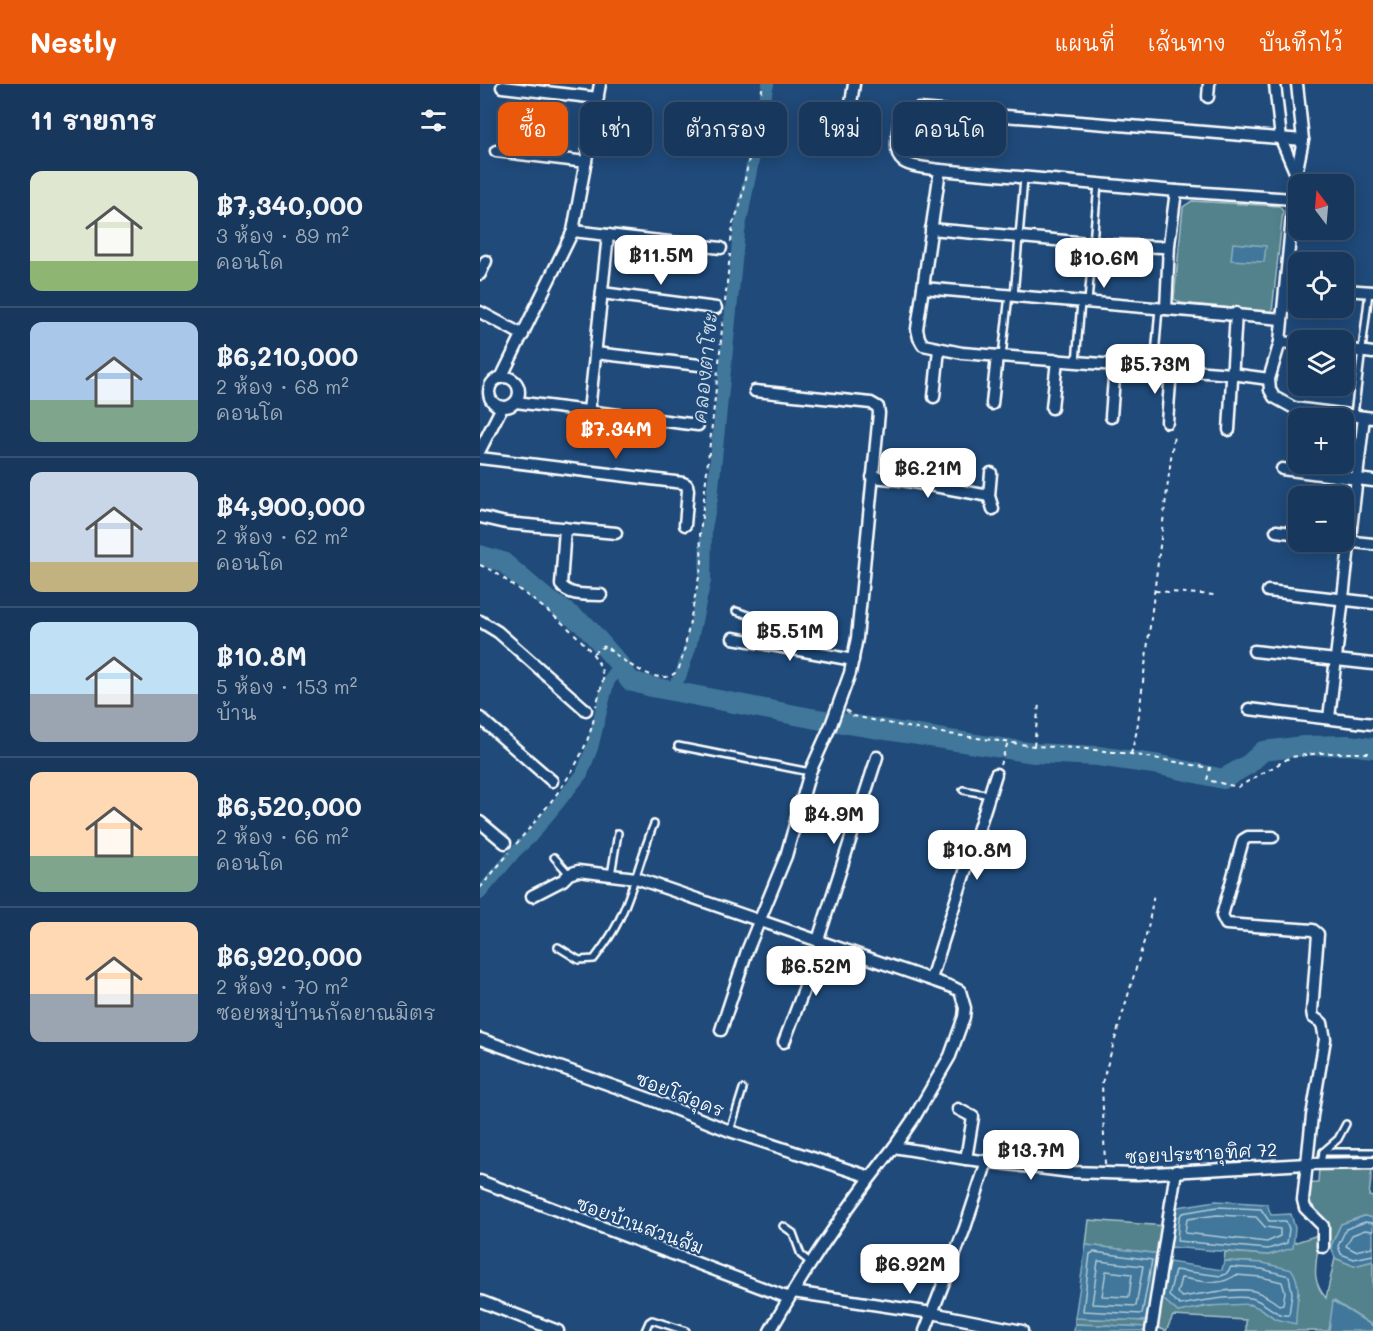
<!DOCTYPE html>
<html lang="th">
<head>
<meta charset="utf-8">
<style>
	:root { --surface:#17385c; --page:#244365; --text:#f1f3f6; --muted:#9eacbb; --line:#365272; --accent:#ea580c }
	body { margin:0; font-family:Mali,"Playpen Sans Thai",sans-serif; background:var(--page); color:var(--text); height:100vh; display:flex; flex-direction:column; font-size:22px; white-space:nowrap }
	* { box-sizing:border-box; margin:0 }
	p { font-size:20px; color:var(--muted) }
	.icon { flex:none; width:33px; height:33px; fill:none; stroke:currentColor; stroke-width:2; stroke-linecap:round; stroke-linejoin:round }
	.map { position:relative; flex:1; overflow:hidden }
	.drawer { display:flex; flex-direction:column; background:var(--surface); width:480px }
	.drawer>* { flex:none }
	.guide { position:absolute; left:18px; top:18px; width:570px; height:54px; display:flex; gap:12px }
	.needle { width:39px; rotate:344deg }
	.controls { position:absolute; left:808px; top:90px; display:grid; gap:12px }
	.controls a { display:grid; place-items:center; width:66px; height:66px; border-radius:12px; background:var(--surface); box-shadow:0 3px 15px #0003,0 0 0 2px var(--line); font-size:30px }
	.price { position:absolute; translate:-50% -51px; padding:0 14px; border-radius:12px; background:#fff; color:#222; font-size:20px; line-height:39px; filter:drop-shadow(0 2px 3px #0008) }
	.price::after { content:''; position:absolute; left:50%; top:36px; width:18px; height:14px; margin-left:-9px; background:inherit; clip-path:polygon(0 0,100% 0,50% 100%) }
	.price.active { background:var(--accent); color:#fff }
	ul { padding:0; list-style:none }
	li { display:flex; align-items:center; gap:18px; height:150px; padding:0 30px }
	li+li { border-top:2px solid var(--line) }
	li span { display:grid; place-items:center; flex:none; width:168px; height:120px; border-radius:12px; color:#555 }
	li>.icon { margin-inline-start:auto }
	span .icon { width:72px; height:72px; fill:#fffc; stroke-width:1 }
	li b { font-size:26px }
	h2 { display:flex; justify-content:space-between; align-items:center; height:72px; padding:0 30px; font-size:26px }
	.chip { padding:0 21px; border-radius:12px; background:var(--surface); box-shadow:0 3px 15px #0003,0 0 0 2px var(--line); font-size:21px; line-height:54px }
	.chip.active { background:var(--accent); color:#fff }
	header { display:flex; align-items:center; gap:36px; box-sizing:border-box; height:84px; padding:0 30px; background:var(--accent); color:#fff }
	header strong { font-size:28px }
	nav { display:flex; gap:33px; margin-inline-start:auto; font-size:21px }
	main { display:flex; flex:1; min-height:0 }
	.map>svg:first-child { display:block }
</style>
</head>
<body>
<header>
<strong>Nestly</strong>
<nav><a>แผนที่</a><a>เส้นทาง</a><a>บันทึกไว้</a></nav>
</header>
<main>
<section class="drawer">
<h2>11 รายการ<svg class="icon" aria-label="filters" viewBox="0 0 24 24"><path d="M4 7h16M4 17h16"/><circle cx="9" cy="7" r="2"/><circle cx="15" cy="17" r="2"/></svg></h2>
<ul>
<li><span style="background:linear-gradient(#dfe7d0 75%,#8fb573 0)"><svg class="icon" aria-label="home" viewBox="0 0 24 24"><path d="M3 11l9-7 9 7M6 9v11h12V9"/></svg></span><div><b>฿7,340,000</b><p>3 ห้อง · 89 m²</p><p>คอนโด</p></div></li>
<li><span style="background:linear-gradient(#a9c7e8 65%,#7fa58c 0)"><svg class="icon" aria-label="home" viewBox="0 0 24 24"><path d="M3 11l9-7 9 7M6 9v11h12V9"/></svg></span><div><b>฿6,210,000</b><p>2 ห้อง · 68 m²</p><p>คอนโด</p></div></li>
<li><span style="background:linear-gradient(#c9d6e8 75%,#c2b280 0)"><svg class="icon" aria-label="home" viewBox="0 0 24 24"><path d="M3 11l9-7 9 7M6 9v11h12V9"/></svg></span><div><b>฿4,900,000</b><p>2 ห้อง · 62 m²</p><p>คอนโด</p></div></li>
<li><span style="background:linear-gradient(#bfe0f5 60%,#9aa5b1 0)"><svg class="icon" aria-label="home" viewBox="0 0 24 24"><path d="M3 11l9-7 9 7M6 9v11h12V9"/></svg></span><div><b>฿10.8M</b><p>5 ห้อง · 153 m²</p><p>บ้าน</p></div></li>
<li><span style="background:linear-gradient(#ffd9b3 70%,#7fa58c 0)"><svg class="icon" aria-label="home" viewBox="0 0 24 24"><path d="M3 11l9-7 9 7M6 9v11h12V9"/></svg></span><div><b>฿6,520,000</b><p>2 ห้อง · 66 m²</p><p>คอนโด</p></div></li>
<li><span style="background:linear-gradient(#ffd9b3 60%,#9aa5b1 0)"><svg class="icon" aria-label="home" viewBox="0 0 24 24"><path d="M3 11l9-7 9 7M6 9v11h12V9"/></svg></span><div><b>฿6,920,000</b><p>2 ห้อง · 70 m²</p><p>ซอยหมู่บ้านกัลยาณมิตร</p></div></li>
</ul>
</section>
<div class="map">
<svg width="893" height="1247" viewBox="0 0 893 1247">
	<rect width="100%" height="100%" fill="#1f4a7a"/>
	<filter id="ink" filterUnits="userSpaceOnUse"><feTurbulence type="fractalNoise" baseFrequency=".0167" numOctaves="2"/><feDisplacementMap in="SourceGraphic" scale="12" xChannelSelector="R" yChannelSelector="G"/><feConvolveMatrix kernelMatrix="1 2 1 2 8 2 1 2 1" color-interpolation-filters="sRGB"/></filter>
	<g filter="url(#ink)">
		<g fill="#52828c" stroke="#a8c0c6" stroke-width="1.5">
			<path d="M712 117 799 122 803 127 792 228 701 219 694 215 703 123Z"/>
			<path d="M839 1084 892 1085 889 1112 893 1113V1134L884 1132 861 1140 851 1162 838 1164C835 1185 832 1198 846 1214L855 1174 874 1182 893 1177V1242L854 1217 849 1247H766V1236L693 1232 686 1247 676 1243 682 1214 698 1228C716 1224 753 1217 771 1221 780 1222 788 1230 796 1235L815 1228 819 1209 783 1179 744 1177 745 1168 789 1171 812 1164 813 1159 841 1150 820 1100 838 1099Z"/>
			<path d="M609 1136 685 1142 680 1170 606 1161Z"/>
			<path d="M595 1234 668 1237V1243L595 1240Z"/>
		</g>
		<g fill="#3f779a" stroke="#8cadc2" stroke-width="1.5">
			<path d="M753 159 786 162 784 178 751 176Z"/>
			<path d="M736 1117 787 1120 791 1131 811 1130 815 1144 813 1164 788 1171 690 1163 693 1131 698 1123Z"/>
			<path d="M885 1132 893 1134V1177L874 1182 855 1174 851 1162 861 1140Z"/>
			<path d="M606 1161 680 1170 668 1237 595 1234Z"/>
			<path d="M744 1177 783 1179 812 1186C823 1202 815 1222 816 1240L796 1235 783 1226 770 1220 726 1222 698 1228 682 1214 689 1178 742 1186Z"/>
			<path d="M853 1217 893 1242V1247H849Z"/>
			<path d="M595 1240 668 1243 667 1247H594Z"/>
		</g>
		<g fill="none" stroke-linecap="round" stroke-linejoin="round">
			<g stroke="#b2c9d7" stroke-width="1.5">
				<path d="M737 1123 781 1125 789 1137H806L809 1145 807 1159 788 1165 697 1157 699 1134 702 1129Z"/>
				<path d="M737 1131 776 1133 785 1143 800 1145V1152L787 1158 705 1149 707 1135Z"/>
				<path d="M893 1139 885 1138 866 1145 858 1162 861 1170 874 1175 893 1171"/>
				<path d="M893 1147 885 1146 872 1151 866 1162 875 1167 893 1163"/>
				<path d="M614 1168 672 1176 662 1230 603 1227 610 1170Z"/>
				<path d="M618 1177 663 1182 656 1222 612 1220Z"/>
				<path d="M751 1183 782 1185 809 1192 812 1209 809 1231C795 1233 785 1217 771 1214 751 1211 720 1217 700 1221L689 1212 695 1186 741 1192 746 1190Z"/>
				<path d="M626 1187 652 1190 649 1213 622 1212Z"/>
				<path d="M756 1191 781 1193 802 1198 805 1208 803 1220 799 1221C791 1215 784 1210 774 1207 756 1203 720 1210 702 1213L697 1209 701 1194C722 1196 738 1204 756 1191Z"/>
			</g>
			<g stroke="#3f779a" stroke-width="12">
				<path d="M191 605 200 593 210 564 225 497 226 444 232 414 259 148 288 0"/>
				<path d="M0 810 36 767 51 753 102 690 112 664 128 599 139 580"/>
			</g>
			<path stroke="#3f779a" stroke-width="20" d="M0 471 23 478 64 513 106 542 139 580 150 597 172 603 331 634 457 654 554 669 618 672 680 681 743 695 769 680 783 667 823 662 869 661 893 664"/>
			<g stroke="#fff" stroke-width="10">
				<g id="service">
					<path d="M534 212 544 94"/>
					<path d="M608 218 618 100"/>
					<path d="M522 272 529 211"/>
					<path d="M596 278 601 218"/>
					<path d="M674 284 679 224"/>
					<path d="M874 331 889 208"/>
					<path d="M256 527C277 534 290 536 295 561"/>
					<path d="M198 662 330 688"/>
					<path d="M483 706 510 711"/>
					<path d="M74 773 89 790"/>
					<path d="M131 791 138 749"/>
					<path d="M78 863 99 876 114 875C123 863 133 850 139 836 154 805 161 771 174 740"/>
					<path d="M250 1047 263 1005"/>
					<path d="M843 1068H893"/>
					<path d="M841 1079 843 1068 858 1055 866 1040"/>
					<path d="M303 1142 313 1149 321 1171 331 1179"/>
					<path d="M165 1247 169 1238 172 1236 206 1247"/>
				</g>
			</g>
			<g stroke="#fff" stroke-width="15">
				<g id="minor">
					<path d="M795 0 801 55 816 90"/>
					<path d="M817 0 823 56 816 90 800 258 789 295 790 306 794 313 814 324 893 334"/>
					<path d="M22 3 118 14"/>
					<path d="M728 13 729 0"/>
					<path d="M344 61 360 62 365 57 374 0"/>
					<path d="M16 67 106 78"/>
					<path d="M460 86 437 245 439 254 443 261 482 269 752 290 789 295"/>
					<path d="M814 115 696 107 460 86C415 80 413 80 420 34L429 28 438 25 823 56"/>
					<path d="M451 145 631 161 682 163 689 161 696 107"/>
					<path d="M93 147 241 164"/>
					<path d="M0 190 6 177"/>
					<path d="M807 200 819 201"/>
					<path d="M443 204 802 235"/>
					<path d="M864 206 893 208"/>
					<path d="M122 209 236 224"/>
					<path d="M686 225 689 161"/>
					<path d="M0 228 43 251"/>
					<path d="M800 258 819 260"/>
					<path d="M864 265 893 269"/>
					<path d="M115 269 228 282"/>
					<circle cx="24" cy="308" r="15"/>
					<path d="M21 294 93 147 120 0"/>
					<path d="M454 313 459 265"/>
					<path d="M36 318 218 341"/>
					<path d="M512 320 517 272"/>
					<path d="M572 324 577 276"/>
					<path d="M109 327 128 151"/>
					<path d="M631 333 635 281"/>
					<path d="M687 338 691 286"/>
					<path d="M749 346 756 229"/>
					<path d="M0 366 22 323"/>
					<path d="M0 374 203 399 207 401 208 406 205 441"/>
					<path d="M802 385 893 397"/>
					<path d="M511 389 509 412 513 425"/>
					<path d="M392 393 422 396 509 412"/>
					<path d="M0 433 26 439 136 449"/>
					<path d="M85 444 81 501C90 513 108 510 121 511"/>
					<path d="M796 447 819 450"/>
					<path d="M864 457 893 460"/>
					<path d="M788 507 893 519"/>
					<path d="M0 537 18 548 106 626"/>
					<path d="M253 554 373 576"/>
					<path d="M774 567 893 580"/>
					<path d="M769 625 893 640"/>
					<path d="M0 634 72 697"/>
					<path d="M849 634 884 333"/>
					<path d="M0 738 25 759"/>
					<path d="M793 753H768L763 756 742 832 746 840 833 846 838 850 832 927 833 933 842 939 845 955 832 1032 823 1116 825 1124 843 1142V1163"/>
					<path d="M52 812 83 796 89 790 98 787 156 794 472 903 480 907 485 924 484 933 470 972 434 1034 414 1063"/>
					<path d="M338 856 397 673"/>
					<path d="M451 895 516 690"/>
					<path d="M241 946 267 867 306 772 330 688 351 641 370 589 377 554 399 329 398 323 391 319 275 307"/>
					<path d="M0 955 167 1014 250 1047 390 1093"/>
					<path d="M304 958 342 858"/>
					<path d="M478 1025 493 1033 486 1075"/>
					<path d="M0 1097 309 1214"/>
					<path d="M313 1208 452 1229 542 1247"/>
					<path d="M0 1217 78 1247"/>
					<path d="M290 1247C326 1183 368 1121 414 1063L486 1075 591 1088 657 1090 827 1080 893 1079"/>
					<path d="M445 1247 485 1144 507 1077"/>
					<path d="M671 1247 696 1087"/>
				</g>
			</g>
			<g stroke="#fff" stroke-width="2" stroke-dasharray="4.5 4.5" stroke-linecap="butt">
				<path d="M251 158 253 139 260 122 283 0"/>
				<path d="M245 218 250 170"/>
				<path d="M239 278 243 233"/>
				<path d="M0 481 15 488C42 509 123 560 123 595 122 603 118 614 116 622"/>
				<path d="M675 507 735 511"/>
				<path d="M113 569 125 562C138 573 181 608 198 586 200 583 201 576 203 572L222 478 220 450 238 286"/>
				<path d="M366 626 373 632 447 647 554 662 597 664 651 670 730 684 727 696 758 703 811 673 840 669H893"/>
				<path d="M554 662 559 620"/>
				<path d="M651 670 657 646 694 350"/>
				<path d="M520 681 528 658"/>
				<path d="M36 760C68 722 103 683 114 634"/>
				<path d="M0 804 29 769"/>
				<path d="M625 1080 622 999 668 844 674 810"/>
			</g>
			<use href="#service" stroke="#1f4a7a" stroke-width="5"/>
			<use href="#minor" stroke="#1f4a7a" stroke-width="10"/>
		</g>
	</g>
	<g text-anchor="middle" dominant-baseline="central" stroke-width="4.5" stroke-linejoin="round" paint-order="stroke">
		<g font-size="18" fill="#fff" stroke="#1f4a7a">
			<text transform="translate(200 1010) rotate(21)">ซอยโสอุดร</text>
			<text transform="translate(721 1069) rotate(-3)">ซอยประชาอุทิศ 72</text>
			<text transform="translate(160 1141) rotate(20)">ซอยบ้านสวนส้ม</text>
		</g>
		<g font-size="20" font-style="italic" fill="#cfdde6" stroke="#1f4a7a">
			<text transform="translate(224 284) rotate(-84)">คลองตาโซะ</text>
		</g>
	</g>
</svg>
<div class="controls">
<a><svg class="needle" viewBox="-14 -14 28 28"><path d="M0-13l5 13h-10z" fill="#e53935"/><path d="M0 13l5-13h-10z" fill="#9eacbb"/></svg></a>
<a><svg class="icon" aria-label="locate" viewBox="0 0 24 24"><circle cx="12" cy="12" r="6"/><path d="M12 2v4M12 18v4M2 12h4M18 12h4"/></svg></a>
<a><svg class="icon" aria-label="layers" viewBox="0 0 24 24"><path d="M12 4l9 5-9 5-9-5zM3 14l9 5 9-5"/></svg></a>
<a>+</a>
<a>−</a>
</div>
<b class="price" style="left:181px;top:202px">฿11.5M</b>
<b class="price" style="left:624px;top:205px">฿10.6M</b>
<b class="price" style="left:675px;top:311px">฿5.73M</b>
<b class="price active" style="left:136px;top:376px">฿7.34M</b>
<b class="price" style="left:448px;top:415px">฿6.21M</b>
<b class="price" style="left:310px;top:578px">฿5.51M</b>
<b class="price" style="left:354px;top:761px">฿4.9M</b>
<b class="price" style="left:497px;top:797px">฿10.8M</b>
<b class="price" style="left:336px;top:913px">฿6.52M</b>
<b class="price" style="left:551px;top:1097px">฿13.7M</b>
<b class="price" style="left:430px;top:1211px">฿6.92M</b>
<div class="guide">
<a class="chip active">ซื้อ</a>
<a class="chip">เช่า</a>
<a class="chip">ตัวกรอง</a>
<a class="chip">ใหม่</a>
<a class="chip">คอนโด</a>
</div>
</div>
</main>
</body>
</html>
